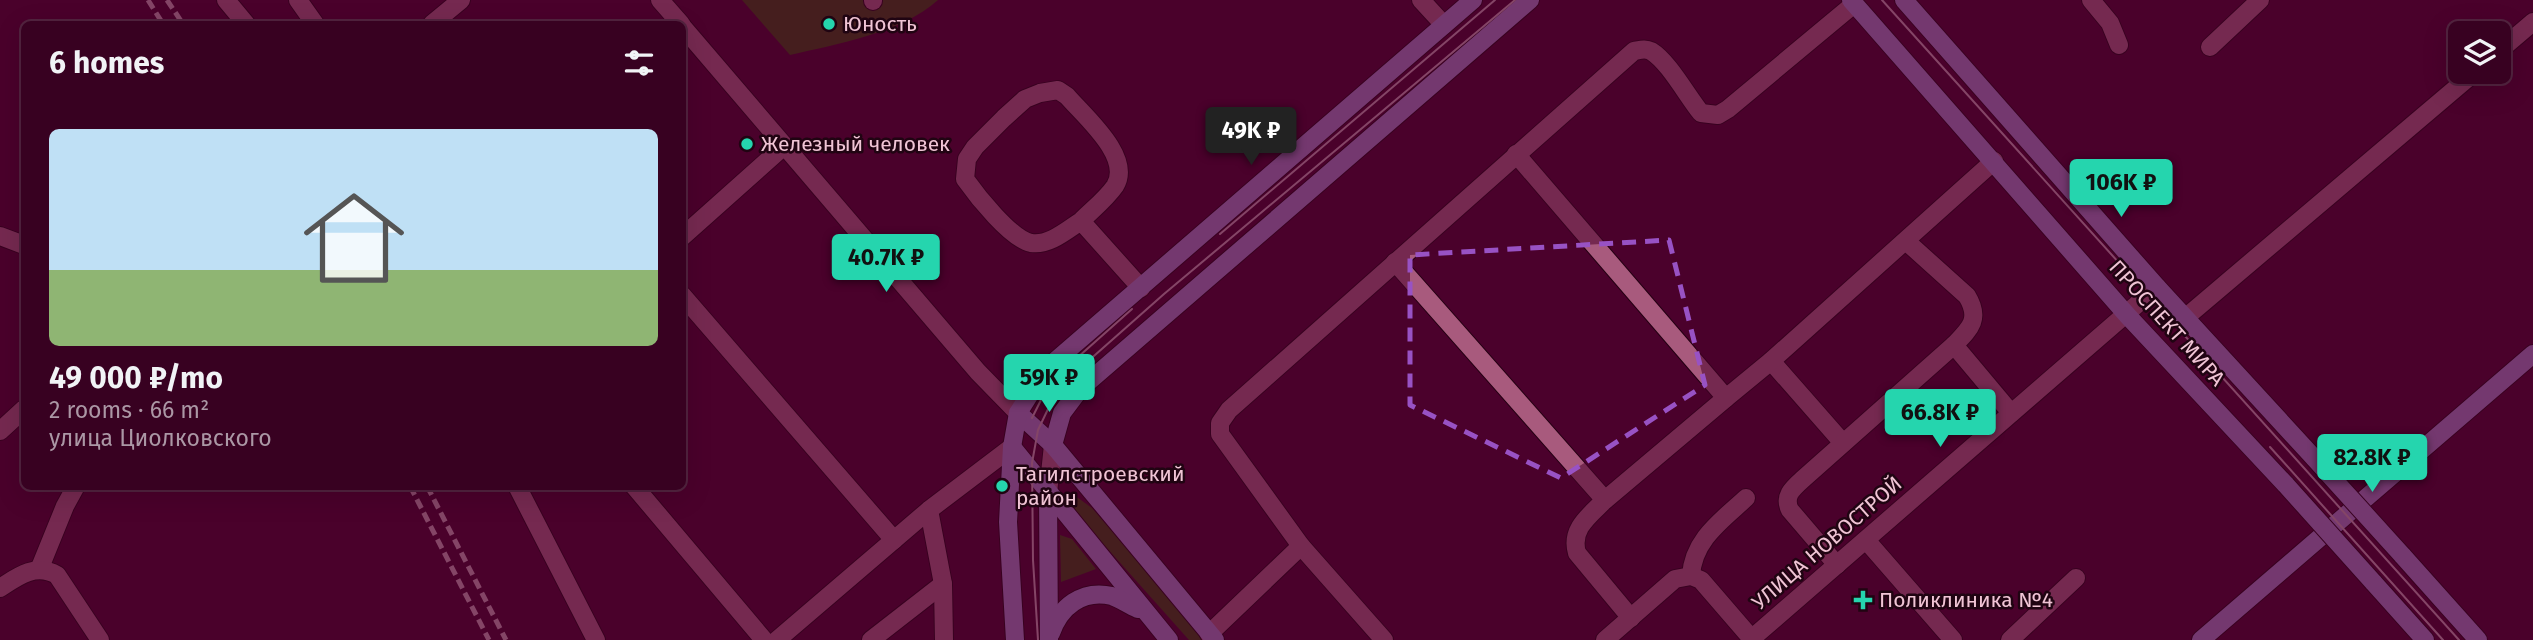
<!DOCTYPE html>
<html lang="en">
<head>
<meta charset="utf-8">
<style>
	:root { --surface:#380121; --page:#3f0b2a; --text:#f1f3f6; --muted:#ab97a5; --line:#52233f; --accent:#25d5ae }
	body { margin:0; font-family:"Fira Sans",sans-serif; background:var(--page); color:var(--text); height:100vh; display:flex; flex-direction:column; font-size:26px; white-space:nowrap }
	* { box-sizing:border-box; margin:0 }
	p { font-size:23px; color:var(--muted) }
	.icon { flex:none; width:38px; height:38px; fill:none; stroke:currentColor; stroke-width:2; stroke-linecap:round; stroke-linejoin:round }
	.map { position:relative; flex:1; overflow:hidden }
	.panel { position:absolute; left:21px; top:21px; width:665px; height:469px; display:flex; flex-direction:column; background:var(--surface); border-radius:10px; box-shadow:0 7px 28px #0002,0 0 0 2px var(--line) }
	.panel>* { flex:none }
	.fabs { position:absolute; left:2448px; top:21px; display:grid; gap:14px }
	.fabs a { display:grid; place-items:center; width:63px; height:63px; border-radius:10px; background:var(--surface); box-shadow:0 7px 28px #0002,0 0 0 2px var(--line); font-size:35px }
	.price { position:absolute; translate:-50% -60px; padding:0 16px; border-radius:7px; background:var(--accent); color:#111; font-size:23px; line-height:46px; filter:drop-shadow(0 2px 4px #0008) }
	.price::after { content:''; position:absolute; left:50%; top:42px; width:21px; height:16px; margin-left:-10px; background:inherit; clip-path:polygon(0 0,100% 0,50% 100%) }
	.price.on { background:#222; color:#fff }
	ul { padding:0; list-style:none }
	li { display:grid; align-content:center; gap:14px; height:371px; padding:0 28px }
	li+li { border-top:2px solid var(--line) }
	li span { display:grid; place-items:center; height:217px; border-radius:10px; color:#555 }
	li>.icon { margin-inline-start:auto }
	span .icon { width:126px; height:126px; fill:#fffc; stroke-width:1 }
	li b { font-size:30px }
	h2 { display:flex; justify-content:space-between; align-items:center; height:84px; padding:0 28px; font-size:30px }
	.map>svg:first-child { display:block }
</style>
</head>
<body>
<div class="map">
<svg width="2533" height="640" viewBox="0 0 2533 640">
	<rect width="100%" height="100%" fill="#4b012c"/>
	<g fill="#3e410e">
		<path d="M742 0H938C901 33 837 44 790 55Z"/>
		<path d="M1074 495 1092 508 1207 640H1189L1065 501Z"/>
		<path d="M1060 535 1072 539 1096 569 1061 582Z"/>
	</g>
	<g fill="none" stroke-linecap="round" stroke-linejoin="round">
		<g stroke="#230112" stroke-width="20">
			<g id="minor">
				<path d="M226 0 246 24"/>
				<path d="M298 0 315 24"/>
				<path d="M660 0 681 24"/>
				<path d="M873 0V1"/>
				<path d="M1421 0 1444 25"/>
				<path d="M2091 0 2110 23 2119 45"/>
				<path d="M432 24 461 0"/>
				<path d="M682 26 978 372 1018 413"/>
				<path d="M2210 47 2260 0"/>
				<path d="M2499 51 2533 22"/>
				<path d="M1081 221C1067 230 1049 246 1031 243 1011 239 977 196 965 179L967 159 975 147 1004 118 1025 99 1040 93 1058 90 1067 96C1084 116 1133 157 1115 186 1106 199 1092 210 1081 221L1141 288"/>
				<path d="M0 236 24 245"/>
				<path d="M682 237 784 146"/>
				<path d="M1395 262 1605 500 1726 398 1516 154"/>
				<path d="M682 295 894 540"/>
				<path d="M2185 318 2475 72"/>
				<path d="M1954 345 2011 413"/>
				<path d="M1771 361 1843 443"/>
				<path d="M1726 398 1771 361 1994 161"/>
				<path d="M0 431 24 409"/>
				<path d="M517 486 596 640"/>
				<path d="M634 486 764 640"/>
				<path d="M1048 493 1053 445"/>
				<path d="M1605 500C1589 516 1570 529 1577 553L1631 618"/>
				<path d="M929 510 943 584 944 640"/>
				<path d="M1866 540 1953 640"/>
				<path d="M1301 546 1384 640"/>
				<path d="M1837 565 1790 510C1783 496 1793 488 1803 479L1954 345C1970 329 1981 319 1967 296L1907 242"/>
				<path d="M39 570 65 506 76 486"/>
				<path d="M1691 576C1693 540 1721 521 1746 498"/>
				<path d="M0 588C18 576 36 563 57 575L100 640"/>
				<path d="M1209 634 1301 546 1220 434V423L1229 410 1634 51C1640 50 1645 48 1651 51 1669 62 1687 96 1701 113L1718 115 1728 109 1854 4"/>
				<path d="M777 640 929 510 1012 447"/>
				<path d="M871 640 943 584"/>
				<path d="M1605 640 1675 579 1691 576 1701 580 1751 638"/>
				<path d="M1750 640 2157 287"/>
				<path d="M2010 640 2076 578"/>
			</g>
		</g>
		<g stroke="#230112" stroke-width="20">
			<g id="major">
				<path d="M1851 0 2127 315 2286 485"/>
				<path d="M1904 0 2157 287 2315 459"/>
				<path d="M1018 413 1053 445 1215 640"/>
				<path d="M1053 445 1062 413 1080 389 1530 0"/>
				<path d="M1012 447 1169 640"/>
				<path d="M1048 493 1049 640"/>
				<path d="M2402 555 2478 640"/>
				<path d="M2373 582 2425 640"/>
				<path d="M1051 633C1060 607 1082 589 1112 596 1120 599 1129 605 1138 609"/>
				<path d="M1015 640 1008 522 1012 447 1018 413 1042 375 1054 362 1473 0"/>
				<path d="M2201 640 2533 354"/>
			</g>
		</g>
		<use href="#minor" stroke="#a85a7d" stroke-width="18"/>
		<use href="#major" stroke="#a67bc1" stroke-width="18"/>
		<g stroke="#ca97ae" stroke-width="2">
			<path d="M1882 0 2459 640"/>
			<path d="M1220 234 1495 0"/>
			<path d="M1032 418 1050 382 1132 309"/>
			<path d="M2270 447 2443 640"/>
			<path d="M1038 640 1033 560 1032 463 1038 430 1049 407 1069 378 1164 294 1515 0"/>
		</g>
		<g stroke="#ca97ae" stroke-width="5" stroke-dasharray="10 5" stroke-linecap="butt">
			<path d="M148 0 163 24"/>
			<path d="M167 0 183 24"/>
			<path d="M410 486 489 640"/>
			<path d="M427 486 506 640"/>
		</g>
		<g stroke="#230112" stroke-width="20" stroke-linecap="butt">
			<g id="major-bridge">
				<path d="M2315 459 2402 555"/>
				<path d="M2286 485 2373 582"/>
			</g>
		</g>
		<use href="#major-bridge" stroke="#a67bc1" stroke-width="18"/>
	</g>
	<path d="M0 0H2533V640H0ZM1669 240 1705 385 1561 478 1410 405V255Z" fill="#4b012c" fill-opacity=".55" fill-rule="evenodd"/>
	<path fill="none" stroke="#9852c4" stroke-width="5" stroke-dasharray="14 9" stroke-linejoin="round" d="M1669 240 1705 385 1561 478 1410 405V255Z"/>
	<g fill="#25d5ae" stroke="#200412" stroke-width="2.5">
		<circle cx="829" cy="24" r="7"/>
		<circle cx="747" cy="144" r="7"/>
		<circle cx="1002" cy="486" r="7"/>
		<path d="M1859.5 589.5h7v7h7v7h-7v7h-7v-7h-7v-7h7z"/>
	</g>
	<g text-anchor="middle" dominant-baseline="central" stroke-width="5" stroke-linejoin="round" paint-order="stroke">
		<g font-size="21" fill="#f0c4d5" stroke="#200412" text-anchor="start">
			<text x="843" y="24">Юность</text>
			<text x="761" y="144">Железный человек</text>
			<text x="1016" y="474">Тагилстроевский<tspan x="1016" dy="24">район</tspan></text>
			<text x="1879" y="600">Поликлиника №4</text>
		</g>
		<g font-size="21" fill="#f0c4d5" stroke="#200412">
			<text transform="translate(2167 323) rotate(48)">ПРОСПЕКТ МИРА</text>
			<text transform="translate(1827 543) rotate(-41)">УЛИЦА НОВОСТРОЙ</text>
		</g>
	</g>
</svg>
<div class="fabs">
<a><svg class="icon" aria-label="layers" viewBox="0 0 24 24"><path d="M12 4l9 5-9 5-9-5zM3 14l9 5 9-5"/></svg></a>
</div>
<b class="price on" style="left:1251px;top:167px">49K ₽</b>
<b class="price" style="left:2121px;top:219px">106K ₽</b>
<b class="price" style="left:886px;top:294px">40.7K ₽</b>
<b class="price" style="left:1049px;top:414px">59K ₽</b>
<b class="price" style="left:1940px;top:449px">66.8K ₽</b>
<b class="price" style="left:2372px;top:494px">82.8K ₽</b>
<section class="panel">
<h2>6 homes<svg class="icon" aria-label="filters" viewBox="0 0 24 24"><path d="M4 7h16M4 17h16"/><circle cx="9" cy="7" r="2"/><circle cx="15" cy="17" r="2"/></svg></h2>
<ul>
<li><span style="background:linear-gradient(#bfe0f5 65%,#8fb573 0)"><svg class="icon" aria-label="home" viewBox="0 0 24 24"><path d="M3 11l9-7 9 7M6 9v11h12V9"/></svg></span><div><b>49 000 ₽/mo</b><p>2 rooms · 66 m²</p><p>улица Циолковского</p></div></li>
</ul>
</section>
</div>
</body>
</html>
